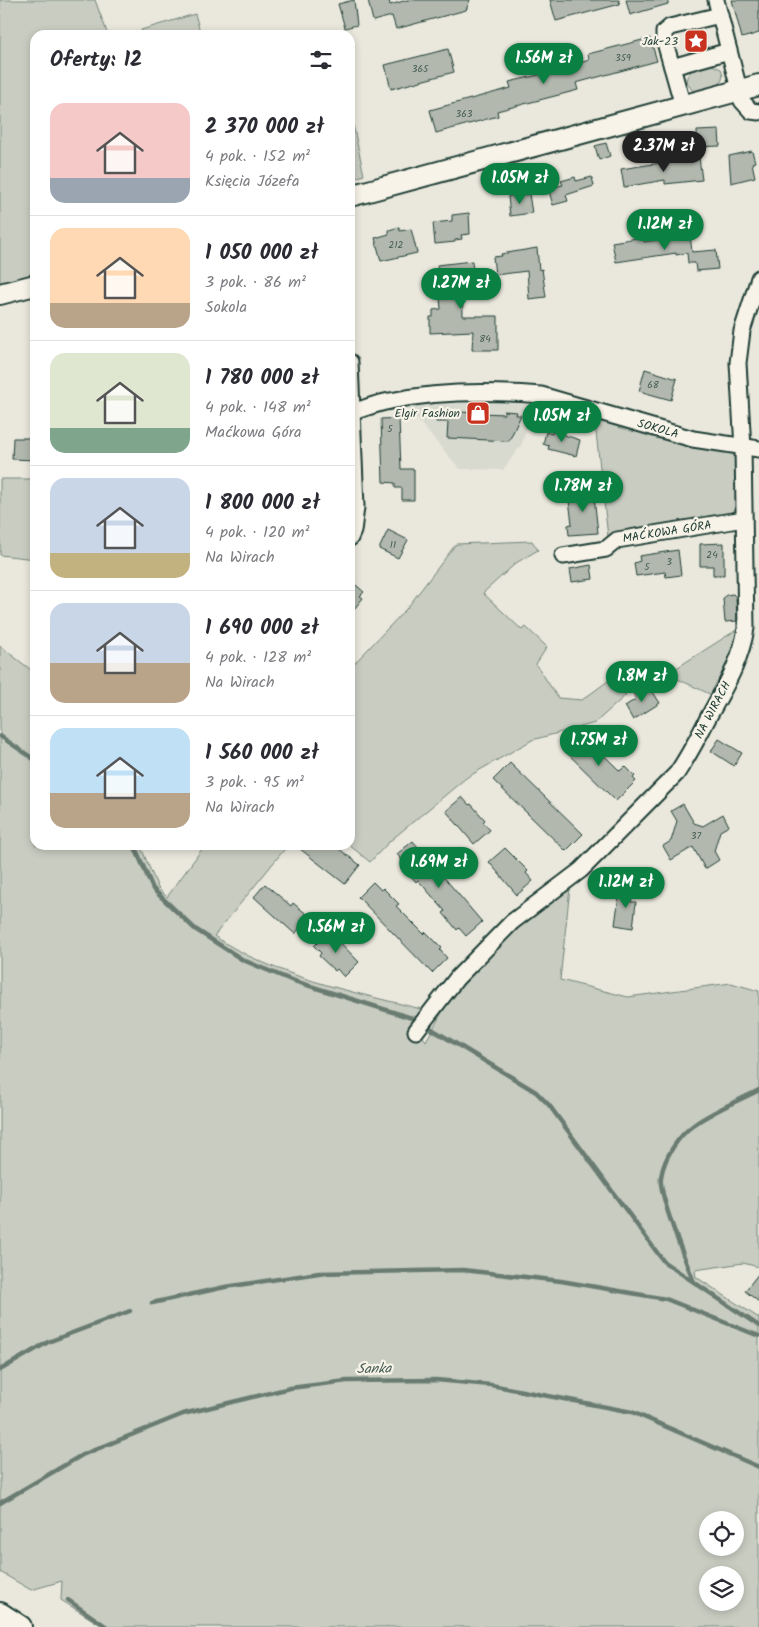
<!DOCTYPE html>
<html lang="pl">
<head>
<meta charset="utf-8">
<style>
	:root { --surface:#fff; --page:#f2f2f3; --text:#2b2b33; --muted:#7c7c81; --line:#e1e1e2; --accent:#0b8043 }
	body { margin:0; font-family:Kalam,sans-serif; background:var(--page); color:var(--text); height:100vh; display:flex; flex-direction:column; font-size:19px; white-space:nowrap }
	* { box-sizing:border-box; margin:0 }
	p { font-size:16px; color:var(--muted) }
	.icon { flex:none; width:28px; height:28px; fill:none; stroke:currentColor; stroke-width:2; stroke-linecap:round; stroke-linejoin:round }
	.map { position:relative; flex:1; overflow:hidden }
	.sheet { position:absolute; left:30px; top:30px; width:325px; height:820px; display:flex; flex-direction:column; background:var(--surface); border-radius:15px; box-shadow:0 2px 8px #0003 }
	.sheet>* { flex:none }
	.controls { position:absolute; left:699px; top:1511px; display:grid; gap:10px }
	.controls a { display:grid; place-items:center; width:45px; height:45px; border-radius:50%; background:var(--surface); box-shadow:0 2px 8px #0003; font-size:25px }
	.price { position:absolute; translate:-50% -42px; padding:0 11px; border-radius:18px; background:var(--accent); color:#fff; font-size:16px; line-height:32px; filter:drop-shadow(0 1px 2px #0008) }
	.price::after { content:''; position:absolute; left:50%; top:30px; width:15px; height:11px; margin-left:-8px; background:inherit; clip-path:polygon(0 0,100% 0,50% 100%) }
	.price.current { background:#222; color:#fff }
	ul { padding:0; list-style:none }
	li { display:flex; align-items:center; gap:15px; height:125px; padding:0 20px }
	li+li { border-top:1px solid var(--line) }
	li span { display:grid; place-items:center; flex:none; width:140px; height:100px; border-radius:15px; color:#555 }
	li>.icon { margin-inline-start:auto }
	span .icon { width:60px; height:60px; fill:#fffc; stroke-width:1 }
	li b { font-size:21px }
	h2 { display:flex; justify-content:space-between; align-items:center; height:60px; padding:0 20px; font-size:21px }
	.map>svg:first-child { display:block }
</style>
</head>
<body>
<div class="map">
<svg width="759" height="1627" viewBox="0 0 759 1627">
	<rect width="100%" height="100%" fill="#eae8dd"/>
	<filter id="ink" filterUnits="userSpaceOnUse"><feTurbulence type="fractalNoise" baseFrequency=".02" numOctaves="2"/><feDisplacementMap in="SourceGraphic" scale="10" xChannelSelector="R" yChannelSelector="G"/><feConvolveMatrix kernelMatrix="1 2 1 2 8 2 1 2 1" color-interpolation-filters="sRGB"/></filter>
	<g filter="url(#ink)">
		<path fill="#d9dacf" d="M441 398 534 401 522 444 503 470 460 469 401 401Z"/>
		<g fill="#c8ccc1" stroke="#74847a" fill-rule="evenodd">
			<path d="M0 0H95L108 35H35V274L0 283Z"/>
			<path d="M195 14 201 35H142L141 30Z"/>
			<path d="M710 64 721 69C729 86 706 95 692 90L686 81C688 68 699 67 710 64Z"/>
			<path d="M350 111 364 175 350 180Z"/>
			<path d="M594 415 688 443 735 453 737 507 728 518 608 537Z"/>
			<path d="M0 479H35V559L0 555Z"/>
			<path d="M532 541 538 550 516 563 483 593 522 630 526 627 547 647 536 664 558 698 582 700 608 681 626 695 595 723 532 740 466 778 390 841 370 862 349 845 350 668 407 608 456 544Z"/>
			<path d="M741 627 716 697 667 674Z"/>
			<path d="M0 646 35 673V845H140L158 888 167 897 205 845H288L214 936C275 977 350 991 421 1009L413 1024 426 1041 460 980 507 933 570 888 560 980 628 997 731 983 759 991V1267L743 1263 695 1270 696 1277 759 1318V1627H104L61 1600 62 1581 31 1590 0 1572ZM708 1520H735V1548H708ZM708 1575H735V1602H708Z"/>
		</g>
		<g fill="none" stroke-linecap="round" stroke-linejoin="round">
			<g stroke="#6a7c72" stroke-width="4.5">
				<path d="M0 736 35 760"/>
				<path d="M134 845 153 889 195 929 243 960 291 980 415 1019"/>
				<path d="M430 1028 536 1092 549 1105 664 1262 759 1326"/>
				<path d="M694 1282C686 1262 658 1194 661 1177 664 1157 679 1135 695 1124 715 1110 738 1101 759 1090"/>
				<path d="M152 1303 225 1287 319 1273 463 1270 561 1281 666 1299 759 1336"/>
				<path d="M0 1370 48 1342 130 1311"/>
				<path d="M0 1503 82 1455 183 1414 290 1388 347 1381 436 1380 491 1385 632 1412 759 1467"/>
				<path d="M68 1600 107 1627"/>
			</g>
		</g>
		<g fill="#b2b8ae" stroke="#1f3d34">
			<path d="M354 0 357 25 345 28 338 4Z"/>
			<path d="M368 0H389L390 5 407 0H470L466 10 396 29 392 16 373 21Z"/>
			<path d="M550 0H619L620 4 556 21Z"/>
			<path d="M626 0H668V4L630 15Z"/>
			<path d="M732 0H759V33L742 38Z"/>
			<path d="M650 38 657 61 576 83 578 90 497 111 498 116 436 133 430 110 511 88 509 82 559 70 589 60 588 54Z"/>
			<path d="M448 49 454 72 391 89 385 65Z"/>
			<path d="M719 130 720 146 697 147V131Z"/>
			<path d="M606 143 610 156 599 160 595 146Z"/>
			<path d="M752 151 755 162 752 163 755 177 731 183 729 156Z"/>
			<path d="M699 157 702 180 665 184V180L624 187 621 169Z"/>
			<path d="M575 177 576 181 592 177 594 186 566 195 568 201 553 205 548 188 563 185 561 181Z"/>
			<path d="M529 194 532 213 510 216 508 196Z"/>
			<path d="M469 213 470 234 461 235 462 239 455 240V242L435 244 433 223 452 221V215Z"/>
			<path d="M399 227 400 231 411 229 417 253 381 261 375 238 389 234V230Z"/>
			<path d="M690 235 692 252 716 250 718 269 696 271 695 263H688L687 253 676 255V253L616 262 612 242 643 237 644 242Z"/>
			<path d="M537 248 539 270 542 269 546 297 529 299 527 271 495 275 493 257 502 256 501 254Z"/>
			<path d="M472 261 473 273 462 274 463 316H498V350H472L473 331 430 333V317H433V310L441 309 437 265Z"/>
			<path d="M645 369 677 379 671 400 639 391Z"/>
			<path d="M436 411 504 414V411L517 412 516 415H521L509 441 447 438 448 422H436Z"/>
			<path d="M399 418 401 469H414V500H402V488H395V483L383 482 381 419Z"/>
			<path d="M552 431 580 440 576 456 548 449 549 446 543 444 546 432 552 434Z"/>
			<path d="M13 438H35V460L12 459Z"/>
			<path d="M590 489 591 497 594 496 598 533 569 535 568 525 572 524 568 492Z"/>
			<path d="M388 530 408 540 398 558 379 549Z"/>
			<path d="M724 543V575H713V566H700V544Z"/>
			<path d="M678 550 681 575 666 577 665 572 636 576 634 563 640 561 639 556Z"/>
			<path d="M591 565 593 579 572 582 570 569Z"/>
			<path d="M350 580 364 592 360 596 363 598 350 614Z"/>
			<path d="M733 594 736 597 737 621 725 622 723 599 726 595Z"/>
			<path d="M646 686 649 691 651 689 660 703 633 720 625 706 636 699 633 693Z"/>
			<path d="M579 731 620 771 625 766 635 776 633 778 636 781 616 801 562 748Z"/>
			<path d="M719 739 742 753 734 766 711 751Z"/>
			<path d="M510 763 583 834 566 851 493 780Z"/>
			<path d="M462 797 469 805 471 804 485 820 483 822 490 830 474 844 446 811Z"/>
			<path d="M683 804 694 823 703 826 723 814 729 826 720 831 714 851 719 860 705 869 693 847 671 860 663 846 671 841 677 821 671 811Z"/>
			<path d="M413 841 482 922 466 936 459 928 457 930 443 913 445 911 418 880 416 882 402 865 404 863 397 854Z"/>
			<path d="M295 845H334L360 865 345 884Z"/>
			<path d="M505 848 528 871 526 873 533 881 517 895 489 862Z"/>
			<path d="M373 882 381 890 383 888 399 904 396 906 424 934 426 932 442 948 440 950 447 958 432 973 358 897Z"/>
			<path d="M265 884 291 906 293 903 309 916 295 934 254 897Z"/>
			<path d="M620 888 633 890 631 902H636L633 928 615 925Z"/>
			<path d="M329 931 359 962 344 977 337 969 335 971 319 956 321 953 314 946Z"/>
			<path d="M759 1273V1302L745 1291Z"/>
		</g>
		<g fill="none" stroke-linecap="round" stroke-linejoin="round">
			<g stroke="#1f3d34" stroke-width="19">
				<g id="minor">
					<path d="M716 0 742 101 751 111 759 112"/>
					<path d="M672 67 664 39V32L670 27 720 15"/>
					<path d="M683 106 672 67 729 51"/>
					<path d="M350 362 356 507 353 531 350 538"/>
					<path d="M353 412C365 408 377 403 390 401 438 391 492 391 541 395L693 439 759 449"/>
					<path d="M563 556 606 549 617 540 744 519"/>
					<path d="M416 1031 457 978 512 922 581 870 677 773C689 755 699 736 709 716 725 687 741 661 746 628L743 448 738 363 742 331 759 278"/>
				</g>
			</g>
			<g stroke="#1f3d34" stroke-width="24">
				<g id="tertiary">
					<path d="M350 196 759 85"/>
					<path d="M0 294 35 285"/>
				</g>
			</g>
			<g stroke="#1f3d34" stroke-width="26">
				<path id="secondary" d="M0 1614 20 1627"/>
			</g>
			<use href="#minor" stroke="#f7f3e8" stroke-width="15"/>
			<use href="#tertiary" stroke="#f7f3e8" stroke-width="20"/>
			<use href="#secondary" stroke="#f7f3e8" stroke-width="22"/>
		</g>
	</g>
	<defs>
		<g id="sight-square" transform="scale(1.25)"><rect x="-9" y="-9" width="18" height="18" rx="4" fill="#c8321e" stroke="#f7f3e8"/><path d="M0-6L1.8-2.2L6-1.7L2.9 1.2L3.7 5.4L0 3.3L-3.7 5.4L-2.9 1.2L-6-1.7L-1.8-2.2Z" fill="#fff"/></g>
		<g id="shop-square" transform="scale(1.25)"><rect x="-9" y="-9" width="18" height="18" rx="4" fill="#c8321e" stroke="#f7f3e8"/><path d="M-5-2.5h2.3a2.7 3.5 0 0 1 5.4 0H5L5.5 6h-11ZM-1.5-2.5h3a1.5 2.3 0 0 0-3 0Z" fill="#fff"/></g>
	</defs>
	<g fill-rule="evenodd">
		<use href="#sight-square" x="696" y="41"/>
		<use href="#shop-square" x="478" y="413"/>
	</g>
	<g text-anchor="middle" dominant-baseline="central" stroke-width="4.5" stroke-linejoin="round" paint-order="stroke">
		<g font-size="10" fill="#445c52">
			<text x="623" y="58">359</text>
			<text x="420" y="69">365</text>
			<text x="464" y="114">363</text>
			<text x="396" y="245">212</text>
			<text x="485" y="339">84</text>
			<text x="653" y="385">68</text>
			<text x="390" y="429">5</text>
			<text x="393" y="545">11</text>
			<text x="712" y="555">24</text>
			<text x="669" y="562">3</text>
			<text x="647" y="567">5</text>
			<text x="696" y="836">37</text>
		</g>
		<g font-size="12" fill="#1f3d34" stroke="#f7f3e8" text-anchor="end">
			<text x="678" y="41">Jak-23</text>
			<text x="460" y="413">Elgir Fashion</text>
		</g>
		<g font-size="12" fill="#1f3d34" stroke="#f7f3e8">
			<text transform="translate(658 429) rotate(16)">SOKOLA</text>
			<text transform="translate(667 532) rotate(-9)">MAĆKOWA GÓRA</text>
			<text transform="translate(713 710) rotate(-62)">NA WIRACH</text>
		</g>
		<g font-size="14" font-style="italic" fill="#445c53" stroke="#f7f3e8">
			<text transform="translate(374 1369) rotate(-1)">Sanka</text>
		</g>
	</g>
</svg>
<div class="controls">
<a><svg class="icon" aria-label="locate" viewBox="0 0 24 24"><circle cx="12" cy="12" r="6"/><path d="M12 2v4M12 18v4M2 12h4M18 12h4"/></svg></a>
<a><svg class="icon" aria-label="layers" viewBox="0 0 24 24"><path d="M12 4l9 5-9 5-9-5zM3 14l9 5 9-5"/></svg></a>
</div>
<b class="price" style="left:544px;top:85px">1.56M zł</b>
<b class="price current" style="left:664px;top:173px">2.37M zł</b>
<b class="price" style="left:520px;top:205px">1.05M zł</b>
<b class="price" style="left:665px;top:251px">1.12M zł</b>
<b class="price" style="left:461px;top:310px">1.27M zł</b>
<b class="price" style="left:562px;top:443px">1.05M zł</b>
<b class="price" style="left:583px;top:513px">1.78M zł</b>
<b class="price" style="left:642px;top:703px">1.8M zł</b>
<b class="price" style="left:599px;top:767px">1.75M zł</b>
<b class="price" style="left:439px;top:889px">1.69M zł</b>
<b class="price" style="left:626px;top:909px">1.12M zł</b>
<b class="price" style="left:336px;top:954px">1.56M zł</b>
<section class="sheet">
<h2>Oferty: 12<svg class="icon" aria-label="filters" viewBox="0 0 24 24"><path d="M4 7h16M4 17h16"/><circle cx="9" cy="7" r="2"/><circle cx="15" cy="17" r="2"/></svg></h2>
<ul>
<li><span style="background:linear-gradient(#f6c9c9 75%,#9aa5b1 0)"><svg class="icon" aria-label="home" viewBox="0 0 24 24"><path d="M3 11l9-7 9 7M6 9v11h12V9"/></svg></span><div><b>2 370 000 zł</b><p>4 pok. · 152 m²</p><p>Księcia Józefa</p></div></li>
<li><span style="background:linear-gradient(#ffd9b3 75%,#b9a48a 0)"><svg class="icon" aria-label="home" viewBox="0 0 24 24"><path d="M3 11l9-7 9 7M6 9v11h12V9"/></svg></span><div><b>1 050 000 zł</b><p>3 pok. · 86 m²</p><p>Sokola</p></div></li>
<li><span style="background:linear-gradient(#dfe7d0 75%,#7fa58c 0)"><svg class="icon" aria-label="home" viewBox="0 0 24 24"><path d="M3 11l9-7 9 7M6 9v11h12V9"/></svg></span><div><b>1 780 000 zł</b><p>4 pok. · 148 m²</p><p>Maćkowa Góra</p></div></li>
<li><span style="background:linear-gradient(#c9d6e8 75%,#c2b280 0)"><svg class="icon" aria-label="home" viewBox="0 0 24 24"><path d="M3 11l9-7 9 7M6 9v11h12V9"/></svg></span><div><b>1 800 000 zł</b><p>4 pok. · 120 m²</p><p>Na Wirach</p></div></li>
<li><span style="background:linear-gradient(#c9d6e8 60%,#b9a48a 0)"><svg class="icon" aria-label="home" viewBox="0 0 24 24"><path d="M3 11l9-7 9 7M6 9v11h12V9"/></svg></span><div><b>1 690 000 zł</b><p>4 pok. · 128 m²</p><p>Na Wirach</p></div></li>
<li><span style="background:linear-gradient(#bfe0f5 65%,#b9a48a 0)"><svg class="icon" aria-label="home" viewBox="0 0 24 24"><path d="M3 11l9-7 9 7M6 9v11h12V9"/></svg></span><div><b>1 560 000 zł</b><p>3 pok. · 95 m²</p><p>Na Wirach</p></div></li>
</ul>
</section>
</div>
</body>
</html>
